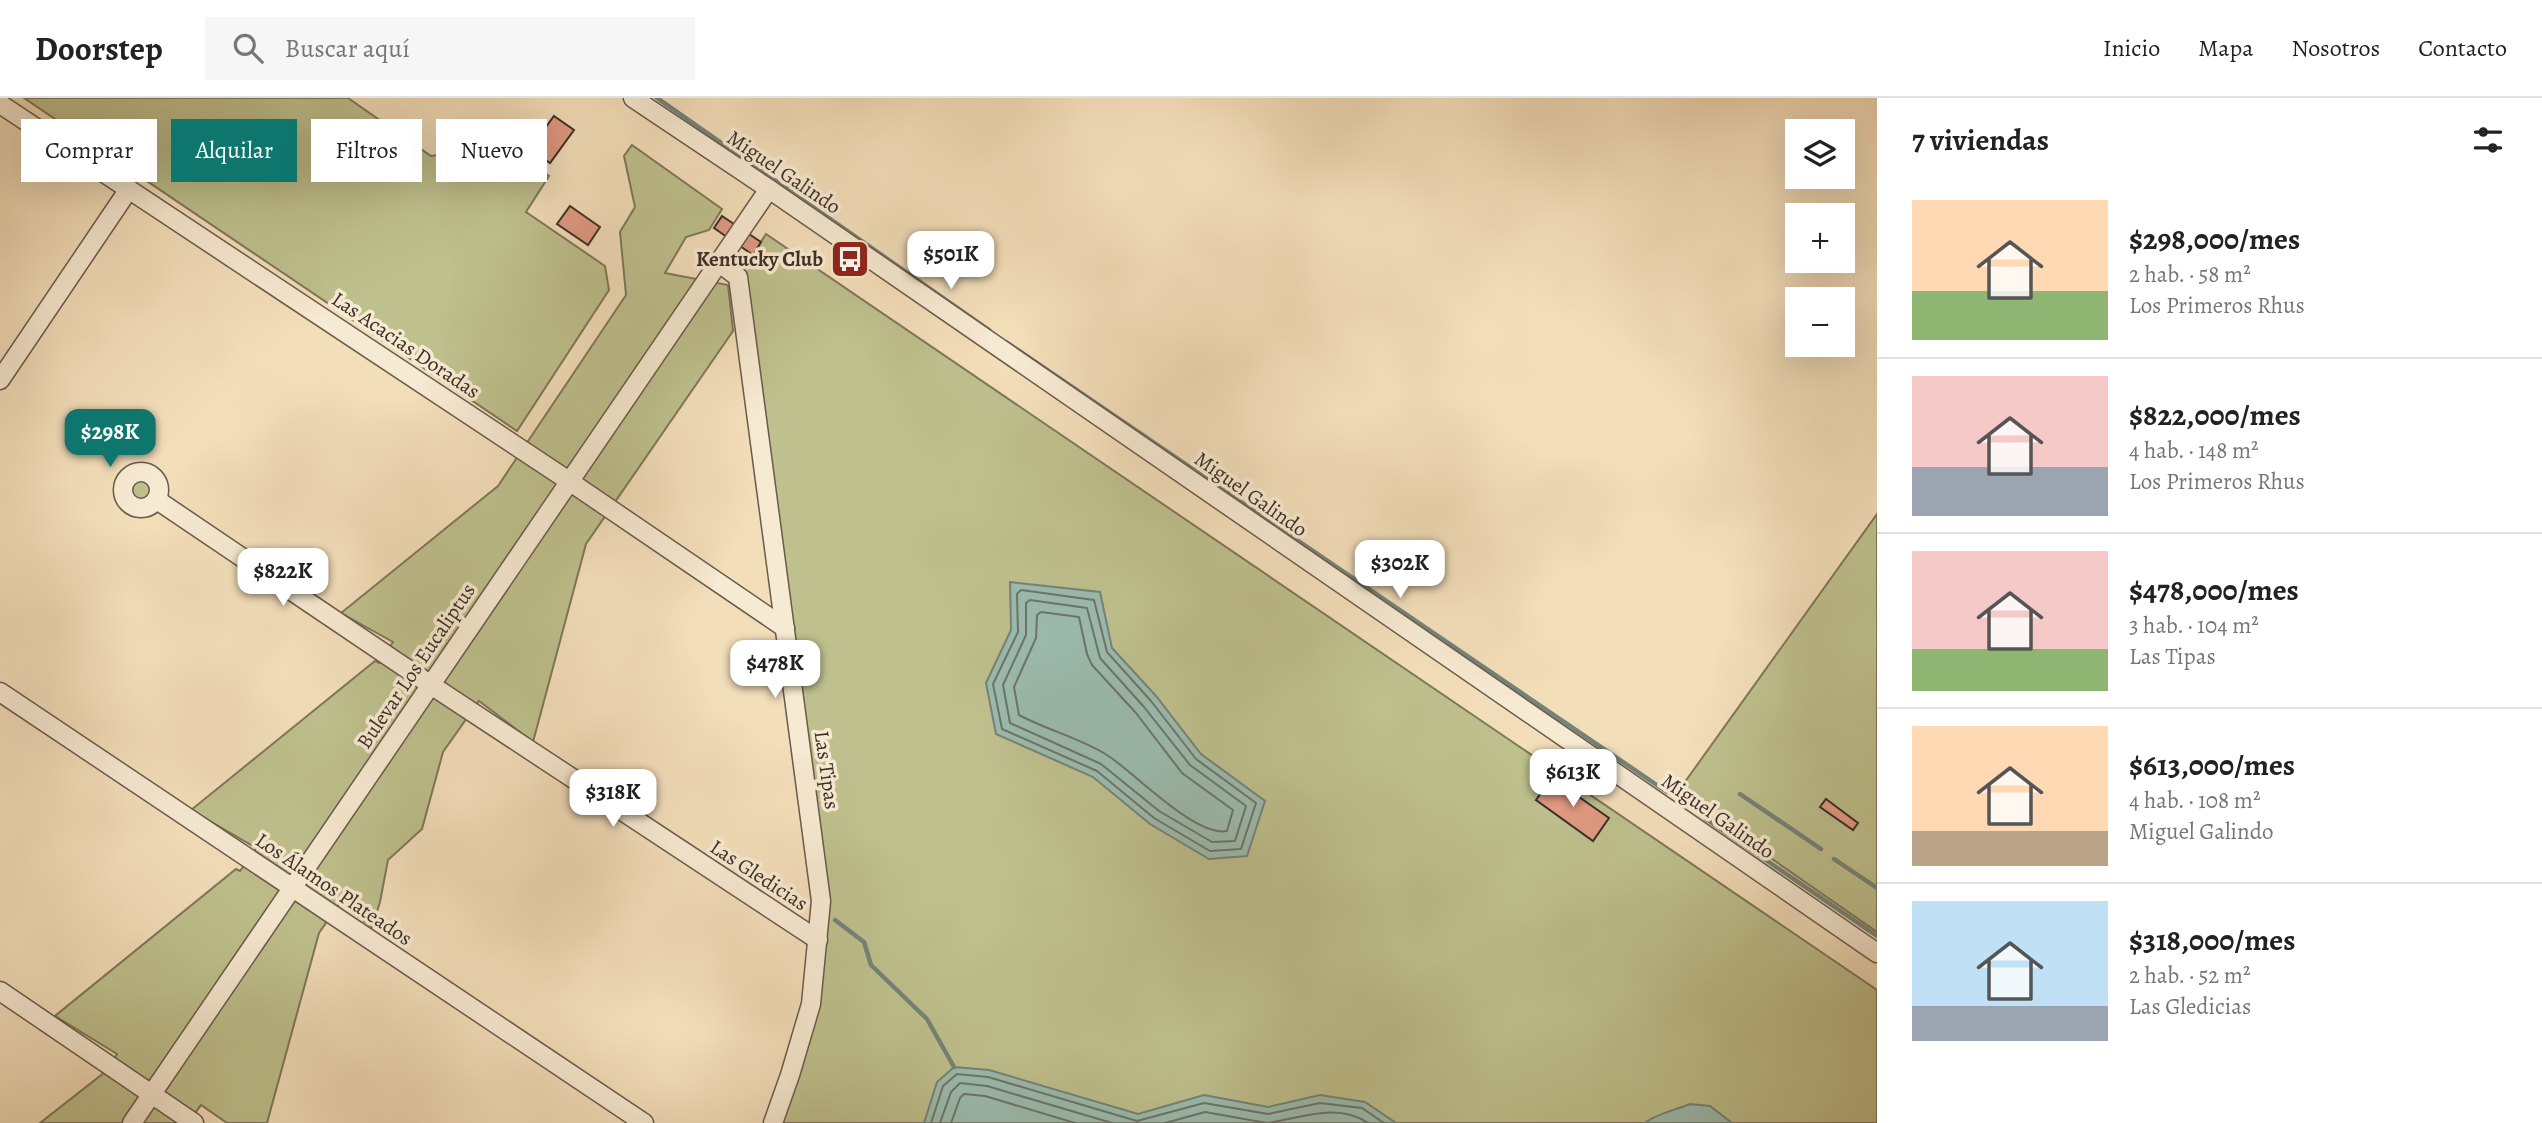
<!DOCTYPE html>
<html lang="es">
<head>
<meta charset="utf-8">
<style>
	:root { --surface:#fff; --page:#f6f6f6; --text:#222; --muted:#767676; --line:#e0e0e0; --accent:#0f766e }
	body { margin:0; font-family:Alegreya,serif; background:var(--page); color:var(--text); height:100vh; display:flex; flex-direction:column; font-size:26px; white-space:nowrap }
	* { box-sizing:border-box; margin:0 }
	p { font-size:23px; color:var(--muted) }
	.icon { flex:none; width:38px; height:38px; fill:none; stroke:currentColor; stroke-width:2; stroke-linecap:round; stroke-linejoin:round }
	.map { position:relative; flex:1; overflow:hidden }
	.details { display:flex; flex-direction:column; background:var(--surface); width:665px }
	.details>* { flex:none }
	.hud { position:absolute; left:21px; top:21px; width:665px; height:63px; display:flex; gap:14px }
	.fabs { position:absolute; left:1785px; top:21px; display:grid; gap:14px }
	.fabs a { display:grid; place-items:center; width:70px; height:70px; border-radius:0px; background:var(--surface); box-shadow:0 7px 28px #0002; font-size:35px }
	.price { position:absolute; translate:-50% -60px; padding:0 16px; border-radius:14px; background:#fff; color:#222; font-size:23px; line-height:46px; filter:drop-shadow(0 2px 4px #0008) }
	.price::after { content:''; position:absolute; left:50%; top:42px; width:21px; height:16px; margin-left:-10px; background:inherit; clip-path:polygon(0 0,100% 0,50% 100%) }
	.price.selected { background:var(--accent); color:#fff }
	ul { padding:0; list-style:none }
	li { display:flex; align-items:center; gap:21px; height:175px; padding:0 35px }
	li+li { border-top:2px solid var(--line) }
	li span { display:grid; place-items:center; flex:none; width:196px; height:140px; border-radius:0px; color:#555 }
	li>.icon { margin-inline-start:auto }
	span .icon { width:84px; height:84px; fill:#fffc; stroke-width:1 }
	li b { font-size:30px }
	h2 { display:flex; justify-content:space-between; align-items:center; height:84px; padding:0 35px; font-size:30px }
	.tag { padding:0 24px; border-radius:0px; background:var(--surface); box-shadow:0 7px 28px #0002; font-size:24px; line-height:63px }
	.tag.selected { background:var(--accent); color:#fff }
	header { display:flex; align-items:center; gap:42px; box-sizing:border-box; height:98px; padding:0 35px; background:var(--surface); border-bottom:2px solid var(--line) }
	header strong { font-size:33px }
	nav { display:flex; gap:38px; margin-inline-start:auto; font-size:24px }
	.search { width:490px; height:63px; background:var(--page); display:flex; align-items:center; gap:18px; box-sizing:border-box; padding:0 24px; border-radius:0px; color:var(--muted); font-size:26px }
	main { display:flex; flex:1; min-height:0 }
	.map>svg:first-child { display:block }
</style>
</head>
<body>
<header>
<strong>Doorstep</strong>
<div class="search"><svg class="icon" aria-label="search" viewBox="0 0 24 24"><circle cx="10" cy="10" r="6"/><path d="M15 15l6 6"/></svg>Buscar aquí</div>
<nav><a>Inicio</a><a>Mapa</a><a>Nosotros</a><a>Contacto</a></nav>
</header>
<main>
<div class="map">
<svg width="1877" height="1025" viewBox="0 0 1877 1025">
	<rect width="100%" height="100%" fill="#f3deba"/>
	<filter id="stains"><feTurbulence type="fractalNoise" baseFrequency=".00286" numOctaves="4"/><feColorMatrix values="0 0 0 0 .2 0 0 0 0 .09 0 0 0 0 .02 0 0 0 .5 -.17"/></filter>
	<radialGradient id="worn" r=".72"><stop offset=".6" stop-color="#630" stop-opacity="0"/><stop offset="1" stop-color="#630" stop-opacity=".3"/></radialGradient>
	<g fill="#bec08d" stroke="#7e775a" stroke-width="2">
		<path d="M24 0H348L431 58 466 53 491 35 549 78 526 114 605 168 609 192 517 333Z"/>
		<path d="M632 47 722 111 709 132 686 139 665 175 728 187 733 233 586 446 533 644 479 603 443 654 422 731 388 762 380 804 372 829 340 805 319 835 267 1025H227L201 1007 188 1025H40L105 974 117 956 55 918 236 771 240 773 256 750 191 712 375 563 379 565 393 544 341 515 498 388 626 197 620 134 635 109 624 58Z"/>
		<path d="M766 136 1877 892V1025H773L818 842 738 179Z"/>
		<circle cx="141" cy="391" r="14"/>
		<path d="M1877 416V834L1677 695Z"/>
	</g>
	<g fill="#9bbcaf" stroke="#758378" stroke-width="2">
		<path d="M1010 484 1100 494 1112 550 1156 598 1201 656 1265 703 1247 758 1209 761 1150 726 1093 679 996 636 986 585 1011 532Z"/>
		<path d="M954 969 989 972 1138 1016 1204 997 1268 1009 1320 997 1365 1004 1396 1025H924L937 984Z"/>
		<path d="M1690 1006 1710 1008 1732 1025H1645C1655 1016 1676 1012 1690 1006Z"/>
	</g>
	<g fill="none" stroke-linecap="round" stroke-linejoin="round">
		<g stroke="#6c756a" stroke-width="2">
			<path d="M1021 492 1094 502 1107 554 1151 603 1196 661 1256 705 1241 751 1210 753 1154 720 1097 673 1002 631 993 586 1018 534 1017 496Z"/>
			<path d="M1030 502 1087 510 1100 560 1144 609 1190 667 1246 708 1235 743 1212 744 1159 713 1101 666 1010 625 1003 587 1026 537V505Z"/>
			<path d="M1041 514 1079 519 1087 556 1092 567 1136 615 1182 675 1233 712 1227 733C1195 739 1134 674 1107 657 1080 640 1047 632 1019 617L1014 589 1036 540 1037 517Z"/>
			<path d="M931 1025 943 988 957 976 988 979 1137 1023 1204 1005 1268 1016 1320 1005 1362 1010 1384 1025"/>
			<path d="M940 1025 951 994 960 985 987 988 1112 1025"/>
			<path d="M951 1025 960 1000 964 996 985 998 1075 1025"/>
			<path d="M1165 1025 1205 1014 1267 1025"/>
			<path d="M1268 1025C1301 1020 1338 1004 1368 1025"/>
		</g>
		<g stroke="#758378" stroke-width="4.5">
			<path d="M657 0 989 232"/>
			<path d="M1006 244 1667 694"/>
			<path d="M1740 696 1821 751"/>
			<path d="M1706 721 1877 838"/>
			<path d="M1834 761 1877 790"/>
			<path d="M835 822 864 844 871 867 927 921 954 969"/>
		</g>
	</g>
	<g fill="#e19a83" stroke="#3d2e26" stroke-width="2">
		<path d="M554 18 574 32 550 65 530 51Z"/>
		<path d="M570 108 600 129 588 147 557 126Z"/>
		<path d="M722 118 761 144 753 157 714 130Z"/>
		<path d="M1552 680 1609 720 1593 743 1536 702Z"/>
		<path d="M1826 701 1858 725 1853 732 1820 709Z"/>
	</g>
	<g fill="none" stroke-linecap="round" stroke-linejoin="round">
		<g stroke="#6a5a4b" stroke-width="21">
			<g id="street">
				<path d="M633 0 769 91 1877 855"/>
				<path d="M0 6 569 383 785 530"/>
				<path d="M718 164 738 179 821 803 811 906 790 977 773 1025"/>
				<path d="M0 282 129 91"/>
				<circle cx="141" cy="392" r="18"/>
				<path d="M157 402 431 587 818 842"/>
				<path d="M0 594 644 1025"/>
				<path d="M0 893 194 1025"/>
				<path d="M132 1025 769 91"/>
			</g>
		</g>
		<use href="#street" stroke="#f7ead2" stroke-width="18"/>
	</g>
	<defs>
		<g id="bus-square" transform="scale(2.0125)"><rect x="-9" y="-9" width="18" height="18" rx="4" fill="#8f2418" stroke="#f7ead2"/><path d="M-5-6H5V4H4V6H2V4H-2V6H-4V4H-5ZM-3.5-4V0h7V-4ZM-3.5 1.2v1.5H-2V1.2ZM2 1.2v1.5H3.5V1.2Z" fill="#fff"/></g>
	</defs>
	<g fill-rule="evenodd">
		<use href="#bus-square" x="850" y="161"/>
	</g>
	<g text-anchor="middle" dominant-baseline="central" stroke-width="7" stroke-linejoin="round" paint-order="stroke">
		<g font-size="21" fill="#3d2e26" stroke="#f7ead2">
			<text transform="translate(784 74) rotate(34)">Miguel Galindo</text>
			<text transform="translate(406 247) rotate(34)">Las Acacias Doradas</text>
			<text transform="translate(1251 396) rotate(35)">Miguel Galindo</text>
			<text transform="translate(416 568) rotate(-56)">Bulevar Los Eucaliptus</text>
			<text transform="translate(827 672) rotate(82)">Las Tipas</text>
			<text transform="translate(1718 718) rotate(35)">Miguel Galindo</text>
			<text transform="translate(759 777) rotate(33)">Las Gledicias</text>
			<text transform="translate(334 791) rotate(34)">Los Álamos Plateados</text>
		</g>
		<g font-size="21" font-weight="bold" fill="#3d2e26" stroke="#f7ead2" text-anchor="end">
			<text x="823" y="161">Kentucky Club</text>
		</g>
	</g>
	<rect width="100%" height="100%" filter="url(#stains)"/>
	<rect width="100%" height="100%" fill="url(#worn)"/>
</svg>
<div class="fabs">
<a><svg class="icon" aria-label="layers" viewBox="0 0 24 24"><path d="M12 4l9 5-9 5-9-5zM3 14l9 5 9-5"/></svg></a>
<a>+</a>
<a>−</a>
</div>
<b class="price" style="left:951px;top:193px">$501K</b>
<b class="price selected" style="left:110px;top:371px">$298K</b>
<b class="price" style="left:1400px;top:502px">$302K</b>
<b class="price" style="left:283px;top:510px">$822K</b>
<b class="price" style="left:775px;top:602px">$478K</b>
<b class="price" style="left:1573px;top:711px">$613K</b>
<b class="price" style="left:613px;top:731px">$318K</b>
<div class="hud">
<a class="tag">Comprar</a>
<a class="tag selected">Alquilar</a>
<a class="tag">Filtros</a>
<a class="tag">Nuevo</a>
</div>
</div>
<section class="details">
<h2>7 viviendas<svg class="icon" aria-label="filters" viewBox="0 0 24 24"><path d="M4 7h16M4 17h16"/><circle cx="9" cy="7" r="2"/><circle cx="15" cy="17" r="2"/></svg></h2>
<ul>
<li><span style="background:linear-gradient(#ffd9b3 65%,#8fb573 0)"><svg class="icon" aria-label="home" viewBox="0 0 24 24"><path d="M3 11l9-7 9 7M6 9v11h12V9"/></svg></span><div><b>$298,000/mes</b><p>2 hab. · 58 m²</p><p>Los Primeros Rhus</p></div></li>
<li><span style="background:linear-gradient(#f6c9c9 65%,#9aa5b1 0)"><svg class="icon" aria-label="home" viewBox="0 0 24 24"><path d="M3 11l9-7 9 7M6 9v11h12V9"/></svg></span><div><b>$822,000/mes</b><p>4 hab. · 148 m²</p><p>Los Primeros Rhus</p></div></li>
<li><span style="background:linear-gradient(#f6c9c9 70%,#8fb573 0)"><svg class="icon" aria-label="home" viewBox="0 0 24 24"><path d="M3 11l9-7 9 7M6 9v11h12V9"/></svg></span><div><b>$478,000/mes</b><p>3 hab. · 104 m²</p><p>Las Tipas</p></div></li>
<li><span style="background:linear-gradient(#ffd9b3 75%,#b9a48a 0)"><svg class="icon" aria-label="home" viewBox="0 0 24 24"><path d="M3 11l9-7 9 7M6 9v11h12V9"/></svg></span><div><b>$613,000/mes</b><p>4 hab. · 108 m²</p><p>Miguel Galindo</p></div></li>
<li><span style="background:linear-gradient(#bfe0f5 75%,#9aa5b1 0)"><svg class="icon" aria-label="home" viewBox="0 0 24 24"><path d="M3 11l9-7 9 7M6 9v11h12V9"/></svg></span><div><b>$318,000/mes</b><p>2 hab. · 52 m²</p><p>Las Gledicias</p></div></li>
</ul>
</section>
</main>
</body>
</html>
